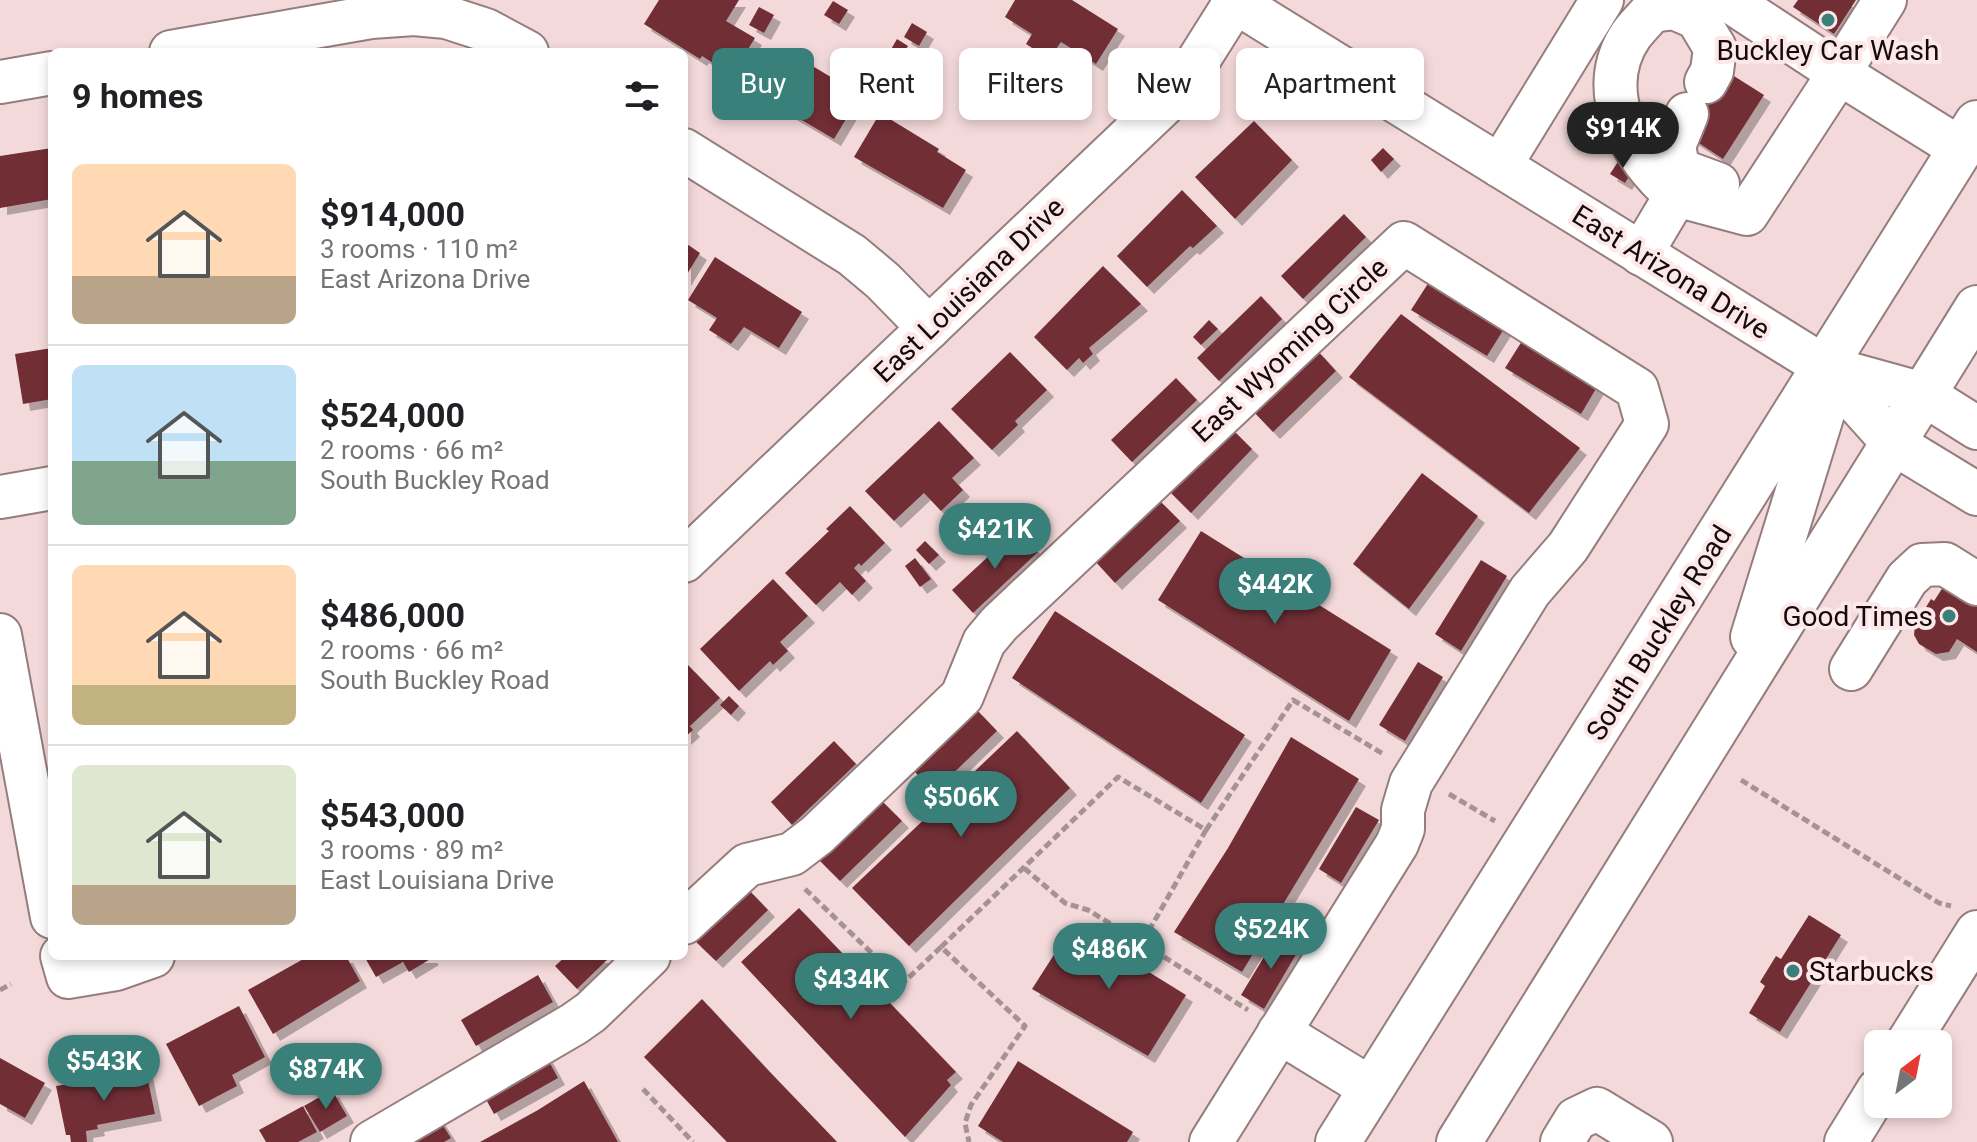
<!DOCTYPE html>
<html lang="en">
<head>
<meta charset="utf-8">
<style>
	:root { --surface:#fff; --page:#f6f6f6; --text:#202124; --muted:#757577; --line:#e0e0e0; --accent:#39807b }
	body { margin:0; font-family:Roboto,sans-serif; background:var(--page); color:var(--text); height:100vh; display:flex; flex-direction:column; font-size:30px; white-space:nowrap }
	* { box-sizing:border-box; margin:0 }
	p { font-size:26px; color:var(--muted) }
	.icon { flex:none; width:44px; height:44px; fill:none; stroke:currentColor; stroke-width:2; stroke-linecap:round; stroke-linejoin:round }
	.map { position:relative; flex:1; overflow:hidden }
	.details { position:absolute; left:48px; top:48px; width:640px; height:912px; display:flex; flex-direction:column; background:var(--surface); border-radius:12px; box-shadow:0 4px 12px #0003 }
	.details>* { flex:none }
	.hud { position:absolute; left:712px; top:48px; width:760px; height:72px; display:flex; gap:16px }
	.needle { width:52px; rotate:32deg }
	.tools { position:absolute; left:1864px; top:1030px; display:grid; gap:16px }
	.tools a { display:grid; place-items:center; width:88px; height:88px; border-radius:12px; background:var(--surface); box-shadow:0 4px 12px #0003; font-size:40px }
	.price { position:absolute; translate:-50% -68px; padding:0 18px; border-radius:28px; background:var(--accent); color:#fff; font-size:26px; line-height:52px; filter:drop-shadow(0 2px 4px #0008) }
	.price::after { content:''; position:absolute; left:50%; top:48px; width:24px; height:18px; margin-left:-12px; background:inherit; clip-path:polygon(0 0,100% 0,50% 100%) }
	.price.current { background:#222; color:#fff }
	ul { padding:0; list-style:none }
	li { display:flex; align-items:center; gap:24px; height:200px; padding:0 24px }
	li+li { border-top:2px solid var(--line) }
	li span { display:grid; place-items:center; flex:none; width:224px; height:160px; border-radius:12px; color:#555 }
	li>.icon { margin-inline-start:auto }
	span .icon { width:96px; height:96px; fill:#fffc; stroke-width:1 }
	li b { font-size:34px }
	h2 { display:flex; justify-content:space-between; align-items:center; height:96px; padding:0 24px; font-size:34px }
	.chip { padding:0 28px; border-radius:12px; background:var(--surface); box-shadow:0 4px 12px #0003; font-size:28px; line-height:72px }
	.chip.current { background:var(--accent); color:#fff }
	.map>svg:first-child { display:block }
</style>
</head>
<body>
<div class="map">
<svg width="1977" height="1142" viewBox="0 0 1977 1142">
	<defs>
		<filter id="shadow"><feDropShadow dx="7" dy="7" stdDeviation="0" flood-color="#0004"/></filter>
	</defs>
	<rect width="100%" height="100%" fill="#f3d9da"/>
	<g fill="#712e35" filter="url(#shadow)">
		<path d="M659 0H739L726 21 755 38 732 75 702 56 700 59 644 24Z"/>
		<path d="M1015 0H1072L1118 29 1096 64 1061 42 1049 59 1026 44 1032 34 1005 17Z"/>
		<path d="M1798 0H1856L1834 34 1793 7Z"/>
		<path d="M833 1 848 10 839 24 824 15Z"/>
		<path d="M759 7 774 15 764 33 749 25Z"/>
		<path d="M912 23 927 32 919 46 904 37Z"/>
		<path d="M897 39 908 46 899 60 889 53Z"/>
		<path d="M786 50 844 85 841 89 858 99 834 139 759 95Z"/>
		<path d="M1726 71 1764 95 1723 159 1685 134Z"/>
		<path d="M880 113 939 149 937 152 966 170 943 208 854 157Z"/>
		<path d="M1254 121 1292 160 1235 219 1195 177Z"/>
		<path d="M52 148V199L0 208V156Z"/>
		<path d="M1383 148 1394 159 1381 172 1371 160Z"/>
		<path d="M1621 157 1635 167 1625 183 1610 174Z"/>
		<path d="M1182 190 1217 226 1193 248 1190 246 1147 287 1117 256Z"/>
		<path d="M1344 214 1366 237 1303 299 1281 276Z"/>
		<path d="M684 242 700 253 684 279Z"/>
		<path d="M715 257 802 312 779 348 744 327 731 344 709 330 717 318 688 300Z"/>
		<path d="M1103 266 1141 304 1089 348 1093 354 1083 363 1079 358 1067 370 1034 337Z"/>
		<path d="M1429 282 1504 329 1487 356 1411 310Z"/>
		<path d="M1261 296 1282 319 1219 381 1197 358Z"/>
		<path d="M1401 314 1580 448 1529 513 1349 377Z"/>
		<path d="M1209 320 1218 329 1201 345 1193 337Z"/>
		<path d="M1522 341 1597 387 1581 414 1505 368Z"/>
		<path d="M52 348V399L23 404 15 354Z"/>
		<path d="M1315 348 1336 371 1273 432 1251 409Z"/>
		<path d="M1010 352 1047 390 1015 421 1018 425 992 450 951 409Z"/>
		<path d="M1176 378 1197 400 1132 462 1111 440Z"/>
		<path d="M939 421 974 458 952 478 963 490 941 511 924 493 894 521 865 491Z"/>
		<path d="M1230 427 1252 449 1191 513 1168 490Z"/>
		<path d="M1422 473 1478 516 1409 609 1353 564Z"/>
		<path d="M1158 499 1180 521 1115 583 1094 560Z"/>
		<path d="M850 506 885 543 861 566 859 563 854 568 866 581 852 595 840 582 816 605 785 573 829 531 826 529Z"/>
		<path d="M1017 530 1038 552 973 613 952 590Z"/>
		<path d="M1201 531 1391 650 1349 721 1158 600Z"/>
		<path d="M925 541 939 555 929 564 916 550Z"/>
		<path d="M915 558 931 579 920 587 905 566Z"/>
		<path d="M1481 560 1507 576 1461 651 1435 634Z"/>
		<path d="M1949 578 1961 596 1977 606V652L1957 639 1949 652 1936 654 1919 644 1914 635 1915 625 1931 599 1934 601Z"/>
		<path d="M773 579 808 616 780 642 788 651 773 665 770 661 739 691 700 649Z"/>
		<path d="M1055 611 1245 735 1201 803 1012 678Z"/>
		<path d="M1418 662 1443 677 1405 741 1379 725Z"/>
		<path d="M688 665 720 698 690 726 693 730 684 738V670Z"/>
		<path d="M729 696 739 706 731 715 720 705Z"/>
		<path d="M976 709 997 731 934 792 913 770Z"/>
		<path d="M1017 731 1070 788 909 946 852 888Z"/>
		<path d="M1291 737 1359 779 1242 972 1174 932 1228 848Z"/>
		<path d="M834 741 856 764 792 825 771 802Z"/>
		<path d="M880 799 902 821 840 881 818 859Z"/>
		<path d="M1356 807 1379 820 1341 883 1319 869Z"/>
		<path d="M747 888 768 910 716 961 694 940Z"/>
		<path d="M799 908 956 1072 947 1080 951 1085 905 1137 741 962Z"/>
		<path d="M1809 915 1841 935 1780 1032 1749 1013 1765 986 1760 982 1776 956 1781 959Z"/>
		<path d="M1073 925 1186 995 1148 1056 1032 989Z"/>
		<path d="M1279 932 1301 946 1264 1009 1241 995Z"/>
		<path d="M317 956H346L360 981 273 1034 248 990 307 957 309 960Z"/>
		<path d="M364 956H430L432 958 409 972 403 962 376 977Z"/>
		<path d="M566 956H611L577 989 555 966Z"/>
		<path d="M538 975 553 1002 476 1046 461 1020Z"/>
		<path d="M702 999 767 1069 837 1142H727L644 1057Z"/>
		<path d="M239 1006 265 1057 232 1075 237 1086 199 1106 166 1044Z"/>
		<path d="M546 1056 558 1078 494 1114 482 1092Z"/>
		<path d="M0 1058 45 1083 25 1118 0 1104Z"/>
		<path d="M1018 1061 1133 1132 1127 1142H1003L978 1126Z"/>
		<path d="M146 1071 155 1114 97 1125 98 1129 86 1131 87 1142H71L70 1135H66L56 1086Z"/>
		<path d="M584 1081 618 1142H480L538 1110Z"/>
		<path d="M332 1090 347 1116 320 1132 304 1106Z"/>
		<path d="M303 1106 317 1132 298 1142H266L259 1130Z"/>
		<path d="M437 1116 451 1138 444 1142H390Z"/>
	</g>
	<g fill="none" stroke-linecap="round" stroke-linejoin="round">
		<g stroke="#957d7e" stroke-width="46">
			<g id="minor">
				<path d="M1232 0 1825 367 1893 443 1977 494"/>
				<path d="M1885 0 1839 73 1961 149"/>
				<path d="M171 52 371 17 414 14 446 17 486 30 527 52"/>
				<path d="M0 82 52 73"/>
				<path d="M1687 114 1674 146 1678 166 1688 173 1718 184"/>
				<path d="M684 150 852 255 883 281 929 328"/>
				<path d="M1500 166 1602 0"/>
				<path d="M1676 195C1631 157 1593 91 1631 35 1637 27 1645 19 1652 11L1674 8 1697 18 1715 48 1712 71 1706 82"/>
				<path d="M1641 254 1676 195 1747 214 1839 73 1728 0"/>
				<path d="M1825 367 1923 394 1977 428"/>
				<path d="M0 497 52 488"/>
				<path d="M684 561 1164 104 1196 64 1235 2"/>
				<path d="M0 635 52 917"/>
				<path d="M1851 669 1907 579 1922 565 1945 564 1977 584"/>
				<path d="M684 923 747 865 792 854 817 835 962 696 984 642 999 624 1404 243 1637 389 1647 424 1568 547 1530 591 1411 783 1403 810V829L1397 844 1211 1142"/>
				<path d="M62 956 68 977 116 969 153 956"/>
				<path d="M1279 1032 1372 1089"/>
				<path d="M1907 1044 1977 932"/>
				<path d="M372 1142 574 1024 591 1012 649 956"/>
				<path d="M1562 1142 1576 1119 1597 1109 1651 1142"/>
				<path d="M1846 1142 1878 1090"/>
			</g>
		</g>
		<g stroke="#957d7e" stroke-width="48">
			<g id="major">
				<path d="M1753 637 1828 394 1827 386"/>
				<path d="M1338 1142 1977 123"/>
				<path d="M1459 1142 1977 308"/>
			</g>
		</g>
		<g stroke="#a69293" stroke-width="5" stroke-dasharray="8 4" stroke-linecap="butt">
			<path d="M1741 780 1939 903 1951 906"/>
			<path d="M1449 794 1495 821"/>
			<path d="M1206 830 1293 700 1385 755"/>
			<path d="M1024 868 1065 903 1088 910 1142 943"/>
			<path d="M805 889 903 983 941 947 1025 1026 971 1105 965 1123 969 1142"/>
			<path d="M941 947 1118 777 1206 830 1142 943 1248 1010"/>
			<path d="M0 990 11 984"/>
			<path d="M643 1089 693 1142"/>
		</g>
		<use href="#minor" stroke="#fff" stroke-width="42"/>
		<use href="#major" stroke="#fff" stroke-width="44"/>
	</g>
	<g fill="#39807b" stroke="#fde7e8" stroke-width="3">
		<circle cx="1828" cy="20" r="8"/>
		<circle cx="1949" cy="616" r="8"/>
		<circle cx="1793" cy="971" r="8"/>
	</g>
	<g text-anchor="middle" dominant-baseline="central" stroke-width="8" stroke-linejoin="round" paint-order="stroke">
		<g font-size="28" fill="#120a0b" stroke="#fde7e8">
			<text x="1828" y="50">Buckley Car Wash</text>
			<text x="1933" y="616" text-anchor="end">Good Times</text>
			<text x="1809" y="971" text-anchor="start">Starbucks</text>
		</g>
		<g font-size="28" fill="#120a0b" stroke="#fde7e8">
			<text transform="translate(1671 272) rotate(32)">East Arizona Drive</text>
			<text transform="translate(969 290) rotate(-44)">East Louisiana Drive</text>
			<text transform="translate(1290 350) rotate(-43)">East Wyoming Circle</text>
			<text transform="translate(1659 633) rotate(-58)">South Buckley Road</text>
		</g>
	</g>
</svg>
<div class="tools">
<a><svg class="needle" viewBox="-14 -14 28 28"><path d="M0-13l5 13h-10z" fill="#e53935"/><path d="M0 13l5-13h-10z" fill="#757577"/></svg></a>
</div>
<b class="price current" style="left:1623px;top:170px">$914K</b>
<b class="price" style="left:995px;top:571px">$421K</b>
<b class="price" style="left:1275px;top:626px">$442K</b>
<b class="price" style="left:961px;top:839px">$506K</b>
<b class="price" style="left:1271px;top:971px">$524K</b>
<b class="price" style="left:1109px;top:991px">$486K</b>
<b class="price" style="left:851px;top:1021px">$434K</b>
<b class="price" style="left:104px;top:1103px">$543K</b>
<b class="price" style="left:326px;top:1111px">$874K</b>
<div class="hud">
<a class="chip current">Buy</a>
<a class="chip">Rent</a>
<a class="chip">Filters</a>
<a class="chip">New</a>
<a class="chip">Apartment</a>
</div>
<section class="details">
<h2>9 homes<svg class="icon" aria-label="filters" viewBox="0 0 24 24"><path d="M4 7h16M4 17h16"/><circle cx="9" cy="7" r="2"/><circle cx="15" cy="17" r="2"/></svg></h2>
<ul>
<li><span style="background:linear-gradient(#ffd9b3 70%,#b9a48a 0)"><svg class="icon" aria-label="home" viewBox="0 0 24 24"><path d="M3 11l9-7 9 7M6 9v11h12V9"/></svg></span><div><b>$914,000</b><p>3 rooms · 110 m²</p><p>East Arizona Drive</p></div></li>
<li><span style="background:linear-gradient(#bfe0f5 60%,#7fa58c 0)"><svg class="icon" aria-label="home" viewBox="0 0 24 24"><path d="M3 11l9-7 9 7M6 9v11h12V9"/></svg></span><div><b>$524,000</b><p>2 rooms · 66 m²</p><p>South Buckley Road</p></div></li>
<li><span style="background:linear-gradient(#ffd9b3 75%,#c2b280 0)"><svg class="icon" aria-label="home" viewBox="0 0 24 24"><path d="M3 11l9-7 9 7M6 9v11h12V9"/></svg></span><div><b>$486,000</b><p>2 rooms · 66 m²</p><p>South Buckley Road</p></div></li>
<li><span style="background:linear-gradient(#dfe7d0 75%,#b9a48a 0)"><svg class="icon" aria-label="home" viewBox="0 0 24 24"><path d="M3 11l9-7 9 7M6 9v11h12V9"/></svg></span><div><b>$543,000</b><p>3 rooms · 89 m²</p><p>East Louisiana Drive</p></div></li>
</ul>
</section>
</div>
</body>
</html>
